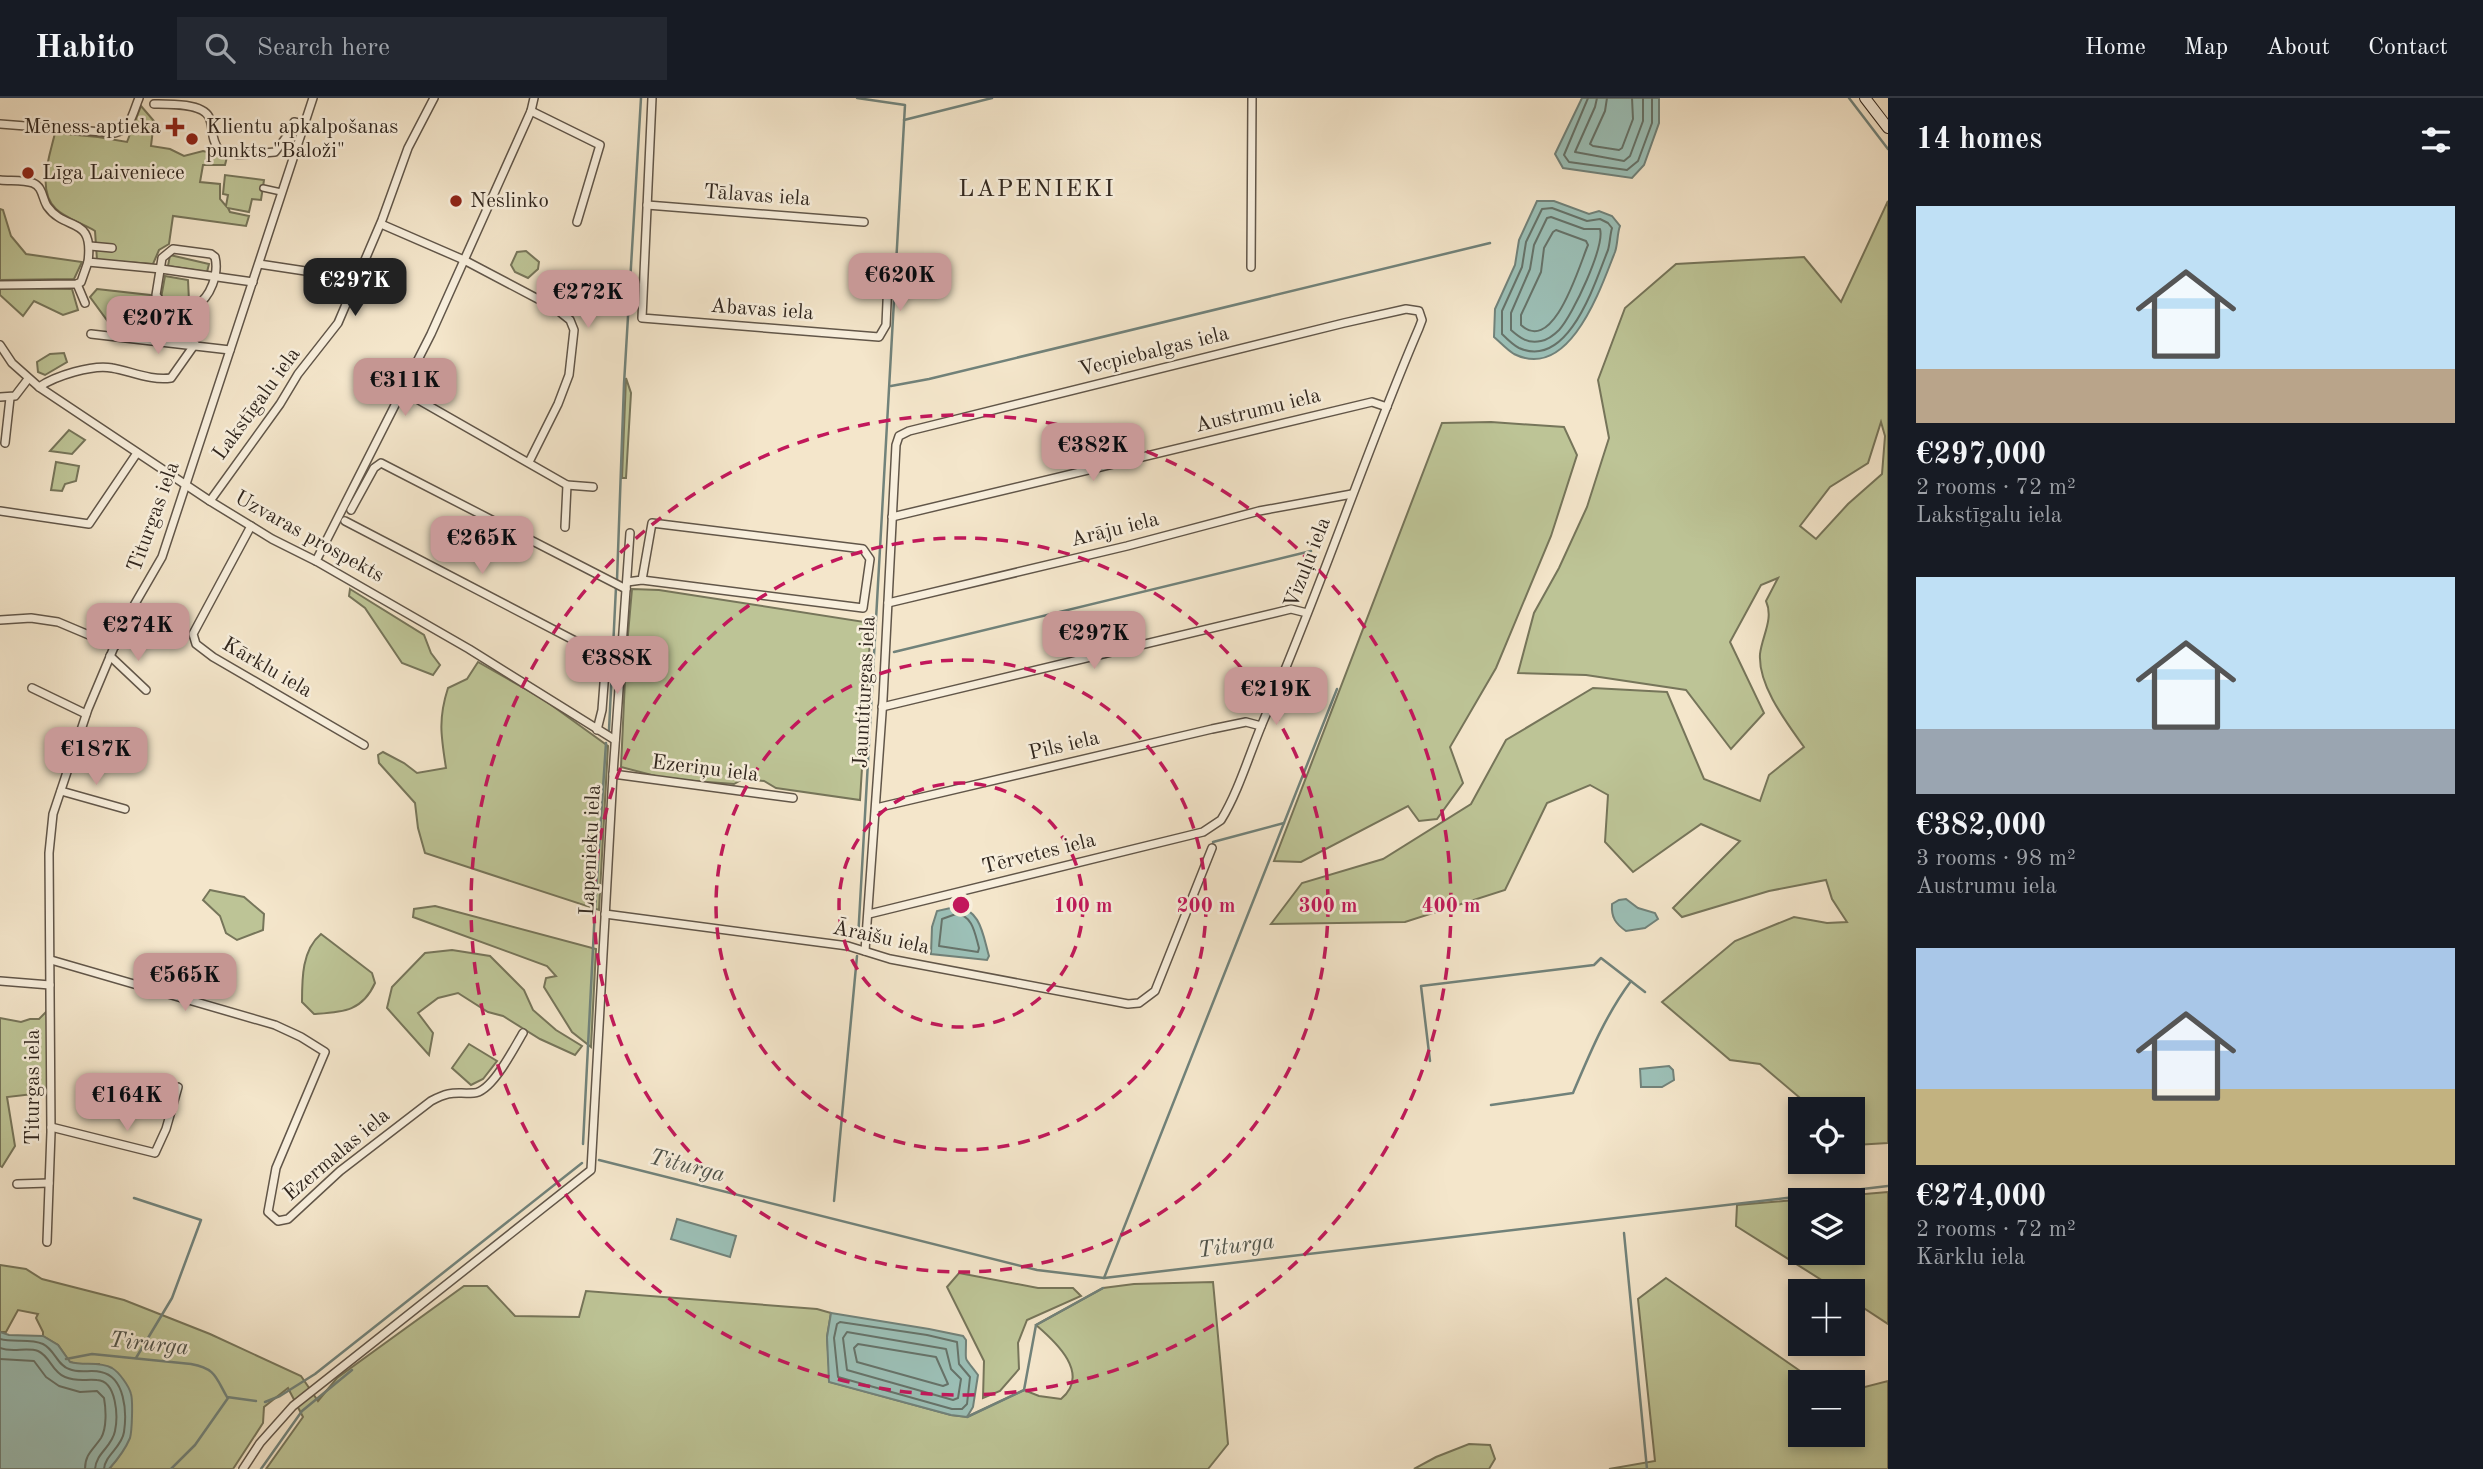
<!DOCTYPE html>
<html lang="en">
<head>
<meta charset="utf-8">
<style>
	:root { --surface:#171b24; --page:#242831; --text:#f1f3f6; --muted:#9ea1a6; --line:#363941; --accent:#c59692 }
	body { margin:0; font-family:"Old Standard TT",serif; background:var(--page); color:var(--text); height:100vh; display:flex; flex-direction:column; font-size:26px; white-space:nowrap }
	* { box-sizing:border-box; margin:0 }
	p { font-size:23px; color:var(--muted) }
	.icon { flex:none; width:38px; height:38px; fill:none; stroke:currentColor; stroke-width:2; stroke-linecap:round; stroke-linejoin:round }
	.map { position:relative; flex:1; overflow:hidden }
	.sheet { display:flex; flex-direction:column; background:var(--surface); width:595px }
	.sheet>* { flex:none }
	.fabs { position:absolute; left:1788px; top:999px; display:grid; gap:14px }
	.fabs a { display:grid; place-items:center; width:77px; height:77px; border-radius:0px; background:var(--surface); box-shadow:0 4px 10px #0003; font-size:35px }
	.price { position:absolute; translate:-50% -60px; padding:0 16px; border-radius:14px; background:var(--accent); color:#111; font-size:23px; line-height:46px; filter:drop-shadow(0 2px 4px #0008) }
	.price::after { content:''; position:absolute; left:50%; top:42px; width:21px; height:16px; margin-left:-10px; background:inherit; clip-path:polygon(0 0,100% 0,50% 100%) }
	.price.on { background:#222; color:#fff }
	ul { padding:0; list-style:none }
	li { display:grid; align-content:center; gap:14px; height:371px; padding:0 28px }
	li span { display:grid; place-items:center; height:217px; border-radius:0px; color:#555 }
	li>.icon { margin-inline-start:auto }
	span .icon { width:126px; height:126px; fill:#fffc; stroke-width:1 }
	li b { font-size:30px }
	h2 { display:flex; justify-content:space-between; align-items:center; height:84px; padding:0 28px; font-size:30px }
	header { display:flex; align-items:center; gap:42px; box-sizing:border-box; height:98px; padding:0 35px; background:var(--surface); border-bottom:2px solid var(--line) }
	header strong { font-size:33px }
	nav { display:flex; gap:38px; margin-inline-start:auto; font-size:24px }
	.search { width:490px; height:63px; background:var(--page); display:flex; align-items:center; gap:18px; box-sizing:border-box; padding:0 24px; border-radius:0px; color:var(--muted); font-size:26px }
	main { display:flex; flex:1; min-height:0 }
	.map>svg:first-child { display:block }
</style>
</head>
<body>
<header>
<strong>Habito</strong>
<div class="search"><svg class="icon" aria-label="search" viewBox="0 0 24 24"><circle cx="10" cy="10" r="6"/><path d="M15 15l6 6"/></svg>Search here</div>
<nav><a>Home</a><a>Map</a><a>About</a><a>Contact</a></nav>
</header>
<main>
<div class="map">
<svg width="1888" height="1371" viewBox="0 0 1888 1371">
	<rect width="100%" height="100%" fill="#f4e6cb"/>
	<filter id="stains"><feTurbulence type="fractalNoise" baseFrequency=".00286" numOctaves="4"/><feColorMatrix values="0 0 0 0 .2 0 0 0 0 .09 0 0 0 0 .02 0 0 0 .5 -.17"/></filter>
	<radialGradient id="worn" r=".72"><stop offset=".6" stop-color="#630" stop-opacity="0"/><stop offset="1" stop-color="#630" stop-opacity=".3"/></radialGradient>
	<g fill="#bdc496" stroke="#76755a" stroke-width="2" fill-rule="evenodd">
		<path d="M141 8 154 23 151 48 170 51 184 58 203 53 227 59 225 67H203L200 84 220 86V101L226 108 228 97 223 96 225 77 264 82 261 102 252 101 249 114 228 110 230 114 249 118 246 128 173 118 169 146 159 152 153 166 97 162 95 133C84 126 65 120 56 111 36 92 50 57 55 35L98 39 127 44Z"/>
		<path d="M1888 103V1045L1855 1047 1853 1045V1012L1813 1011 1760 966 1730 962 1662 904 1735 843 1794 819 1827 825 1847 824 1832 801 1826 782 1769 793 1682 819 1673 810 1740 743 1701 726 1633 774 1605 744 1608 697 1590 687 1547 705 1505 792 1405 824 1271 826 1302 785 1383 761 1471 706 1506 642 1593 590 1667 594 1704 681 1760 703 1769 677 1804 649C1787 625 1758 588 1760 556 1762 538 1774 521 1766 503L1778 480 1761 487 1730 544 1764 615 1731 651 1686 592 1586 577 1518 575 1534 515 1559 470 1587 409 1609 340 1598 282 1625 210 1676 166 1804 159 1841 204ZM1881 324 1885 338 1882 376 1848 406 1816 441 1800 428 1830 389 1868 365Z"/>
		<path d="M0 111 3 112 11 138 26 156 82 164 74 181 0 182Z"/>
		<path d="M526 153 539 164 538 171 528 180 515 174 511 167 517 154Z"/>
		<path d="M170 157 209 166 207 174 168 168Z"/>
		<path d="M165 178 188 182 189 203 161 200Z"/>
		<path d="M0 190 72 191 78 212 63 217 34 203 23 218 0 197Z"/>
		<path d="M97 191 150 197 153 226 109 225 90 199Z"/>
		<path d="M64 255 67 264 45 277 38 274 37 264 50 256Z"/>
		<path d="M626 280 631 295 626 380H622Z"/>
		<path d="M1491 324 1564 329 1577 357 1551 438 1496 570 1450 649 1463 685 1437 721 1419 723 1408 708 1301 764 1274 763 1442 325Z"/>
		<path d="M69 332 85 342 72 356 50 353Z"/>
		<path d="M56 364 79 368 76 383 65 386 62 393 51 392Z"/>
		<path d="M350 491 424 537 431 555 440 567 433 577 402 565 365 510 349 498Z"/>
		<path d="M632 491 659 492 871 525 860 702 776 690 764 683 743 681 734 686 667 681 621 669 626 559Z"/>
		<path d="M478 564 543 601 608 648 599 812 425 755 418 730 415 705 379 665 378 657 383 654 404 665 417 675 446 670C441 638 438 621 448 590L467 581Z"/>
		<path d="M210 792 244 799 264 816 263 832 237 842 226 835 220 818 203 802Z"/>
		<path d="M435 808 596 851 591 949 572 934 544 889 546 880 556 878 547 868 413 819 414 811Z"/>
		<path d="M321 836 372 875 375 885C362 914 342 914 314 916L302 904C302 880 302 852 321 836Z"/>
		<path d="M452 852 490 858 524 892 533 912 556 932 582 948 575 957 540 941 503 918 488 914 458 895 438 900 418 915 433 935 429 957 387 910 392 889 425 855Z"/>
		<path d="M51 909 50 994 7 999 15 1048 2 1069 0 1068V920L21 924 30 921H39Z"/>
		<path d="M469 946 497 963 483 981 471 987 452 970Z"/>
		<path d="M1888 1094V1226L1853 1203V1194L1839 1193 1736 1128 1737 1107ZM1853 1102V1155H1801V1102Z"/>
		<path d="M0 1167 26 1171 42 1181 124 1202 210 1236 301 1278 318 1303 337 1280 464 1188H487L515 1218 579 1219 586 1193 817 1211 831 1215 827 1239 830 1284 951 1317 967 1319 1024 1292 1039 1298 1061 1301C1091 1276 1056 1244 1036 1227L1103 1190 1134 1186 1213 1184 1228 1346 1208 1371H266L303 1319 288 1290 264 1309 263 1325 233 1371H109C149 1325 127 1310 99 1266L83 1268 70 1264 58 1247 43 1238V1234L36 1220 38 1216 18 1212 6 1234H0Z"/>
		<path d="M959 1175 1038 1190H1073L1081 1198 1027 1222 1018 1245 1019 1271 1000 1293 983 1300 984 1263 947 1189Z"/>
		<path d="M1666 1180 1816 1284H1801V1337H1853V1292L1888 1283V1371H1609L1655 1363 1638 1201Z"/>
		<path d="M1469 1346 1490 1347 1495 1361 1489 1371H1414L1436 1359Z"/>
	</g>
	<g fill="#9cc0b7" stroke="#71827a" stroke-width="2">
		<path d="M1582 0H1659V25L1644 67 1632 80 1563 70 1555 56Z"/>
		<path d="M1537 103H1554L1589 116 1599 113 1612 118 1620 128C1617 136 1618 145 1615 154 1601 189 1570 284 1514 256 1507 252 1500 244 1494 239L1495 211 1515 167 1519 142Z"/>
		<path d="M1626 801 1638 810 1655 815 1658 821 1645 830 1626 833C1616 826 1611 820 1612 806L1619 802Z"/>
		<path d="M955 809C981 810 983 838 989 858L987 862 931 856 932 829 937 813Z"/>
		<path d="M1669 968 1673 972 1674 982 1662 989H1641L1640 971Z"/>
		<path d="M677 1121 736 1138 730 1159 671 1141Z"/>
		<path d="M831 1215 929 1231 963 1238 966 1242C966 1268 963 1256 978 1277L973 1309 967 1319 951 1317 829 1284 827 1239Z"/>
		<path d="M0 1234 9 1237 43 1238 58 1247 70 1264C84 1268 99 1263 112 1270 119 1274 129 1288 131 1296 133 1303 132 1333 130 1340 125 1352 118 1361 109 1371H0Z"/>
	</g>
	<g fill="none" stroke-linecap="round" stroke-linejoin="round">
		<g stroke="#66736a" stroke-width="2">
			<path d="M1588 0 1564 57 1569 64 1627 72 1638 63 1652 25V0"/>
			<path d="M1597 0 1595 9 1575 54 1624 63 1630 58 1643 23V0"/>
			<path d="M1607 0 1605 13 1590 46 1593 48 1619 52 1622 50 1633 21 1632 0"/>
			<path d="M1552 110 1587 123 1600 121 1608 125 1612 130C1610 137 1610 145 1608 152 1595 184 1569 272 1519 250 1513 247 1507 241 1502 236V213L1522 169 1526 144 1542 111Z"/>
			<path d="M1551 119 1584 131H1600C1605 148 1573 217 1559 232 1555 236 1547 242 1541 243 1528 246 1520 240 1511 232V215L1530 171 1534 147 1547 120Z"/>
			<path d="M1556 132 1586 143 1588 147C1580 165 1554 258 1521 227V217L1541 174 1544 150 1553 134Z"/>
			<path d="M956 816C973 817 975 836 979 850L978 854 939 848 942 821Z"/>
			<path d="M840 1224 927 1237 957 1244 959 1266 970 1279 967 1306 962 1311H952L838 1279 834 1240 837 1226Z"/>
			<path d="M847 1234 946 1251 951 1271 961 1281 958 1300 953 1302 847 1272 843 1240Z"/>
			<path d="M0 1241C13 1245 30 1240 43 1246 55 1252 57 1267 69 1271 81 1276 90 1271 101 1274 125 1279 127 1314 124 1334 122 1349 105 1357 104 1371"/>
			<path d="M858 1246 936 1259 948 1286 943 1288 857 1264 854 1250Z"/>
			<path d="M0 1250C12 1255 26 1249 38 1253 50 1258 52 1274 65 1279 77 1284 85 1281 97 1282 117 1283 118 1319 115 1333 112 1349 96 1355 95 1371"/>
			<path d="M0 1261 34 1263 46 1279 59 1288 80 1294 97 1293 104 1300C106 1311 107 1330 101 1340 93 1352 85 1356 85 1371"/>
		</g>
		<g stroke="#71827a" stroke-width="2.5">
			<path d="M857 0 905 7 858 841"/>
			<path d="M1849 0 1888 51"/>
			<path d="M904 22 992 0"/>
			<path d="M891 288 929 281 1490 145"/>
			<path d="M617 482 624 286 641 0"/>
			<path d="M894 554 1311 453"/>
			<path d="M609 632 616 489"/>
			<path d="M1213 744 1284 725"/>
			<path d="M1430 963 1421 888 1594 867 1601 860 1645 894"/>
			<path d="M1491 1007 1573 995C1590 955 1605 918 1631 883"/>
			<path d="M583 1046 595 811 606 645"/>
			<path d="M599 1062 1037 1172 1104 1180 1888 1088"/>
			<path d="M134 1100 201 1122 172 1200 136 1260"/>
			<path d="M834 1103 857 858"/>
			<path d="M1624 1135 1647 1371"/>
			<path d="M1104 1180 1337 591"/>
			<path d="M66 1261 92 1256 191 1266C216 1271 215 1278 227 1299L256 1303"/>
			<path d="M265 1304 280 1298 315 1276 582 1065"/>
			<path d="M967 1319 1024 1292 1036 1227 1103 1190"/>
			<path d="M171 1371 195 1347 228 1300"/>
			<path d="M261 1371 302 1313 352 1272"/>
		</g>
		<g stroke="#615649" stroke-width="8">
			<path id="pedestrian" d="M263 90 281 94"/>
		</g>
		<g stroke="#615649" stroke-width="10">
			<g id="minor">
				<path d="M652 0 642 220 879 239 886 227 888 182"/>
				<path d="M154 6C168 6 202 5 209 19 214 30 210 40 219 52L238 57 275 54 287 38 294 24 303 26"/>
				<path d="M531 13 600 47 577 124"/>
				<path d="M0 26 115 35C131 31 133 14 139 0"/>
				<path d="M0 82C10 83 24 82 33 85 43 89 42 100 47 108 66 135 94 116 88 164L161 171 253 184"/>
				<path d="M647 107 864 124"/>
				<path d="M381 126 464 162 555 210 570 222 574 232 569 277 558 306 529 364"/>
				<path d="M90 148 112 150"/>
				<path d="M173 151 211 156 215 159C219 175 211 200 195 208L162 205 156 197 162 160Z"/>
				<path d="M259 166 358 181"/>
				<path d="M1251 169 1252 0"/>
				<path d="M77 186 85 205"/>
				<path d="M0 187 77 186 81 184 88 164"/>
				<path d="M91 236 230 252"/>
				<path d="M0 247 12 265 39 289 210 403 272 441 316 463 469 551 615 642"/>
				<path d="M39 289C55 278 93 266 112 270 130 273 151 283 171 280L195 246"/>
				<path d="M403 293 567 387 565 429"/>
				<path d="M0 299 15 298 28 281"/>
				<path d="M5 345 10 300"/>
				<path d="M567 387 593 389"/>
				<path d="M210 403 280 306 298 276 338 225 382 122 408 50 434 0"/>
				<path d="M351 412 374 370 381 365 626 491"/>
				<path d="M0 413 89 426 137 355"/>
				<path d="M892 419 1372 304 1387 309"/>
				<path d="M345 423 606 559 602 612 597 632"/>
				<path d="M251 428 193 536 196 546 213 559 364 647"/>
				<path d="M316 463 431 236 531 13 534 0"/>
				<path d="M627 484 642 482 863 510 870 461 863 451 652 425 642 482"/>
				<path d="M888 505 1127 448 1259 413 1352 396"/>
				<path d="M0 522 31 520 58 524 115 548"/>
				<path d="M110 558 146 592"/>
				<path d="M32 590 86 616"/>
				<path d="M882 609 1291 511 1307 515"/>
				<path d="M613 676 793 700"/>
				<path d="M61 693 125 711"/>
				<path d="M876 710 1212 631 1246 624 1261 628"/>
				<path d="M605 816 848 848 890 861 1128 906 1139 905 1155 893 1212 750"/>
				<path d="M865 853 883 601 896 347 899 338 909 333 1344 225 1406 211 1419 213 1422 222 1419 230C1364 358 1321 491 1265 619 1251 651 1239 693 1221 722L1203 734 869 816"/>
				<path d="M51 862 275 927 301 939 325 954 276 1070 268 1114 278 1123 288 1121 340 1073 431 1003C452 992 454 996 474 995 492 994 514 950 523 935"/>
				<path d="M0 883 50 887"/>
				<path d="M51 1029 155 1055 166 1031 178 989"/>
				<path d="M17 1086 49 1085"/>
				<path d="M47 1144 51 1034 49 755 53 716 88 611 125 523 162 459 313 0"/>
				<path d="M243 1371 260 1345 293 1308 591 1072 613 676 630 435"/>
			</g>
		</g>
		<g stroke="#30261e" stroke-width="12">
			<path id="secondary" d="M1865 0 1888 30"/>
		</g>
		<use href="#pedestrian" stroke="#f8efdd" stroke-width="5"/>
		<use href="#minor" stroke="#f8efdd" stroke-width="7"/>
		<use href="#secondary" stroke="#f8efdd" stroke-width="10"/>
	</g>
	<g fill="none" stroke="#c2185b" stroke-width="3.5" stroke-dasharray="12 9">
		<circle cx="961" cy="807" r="122"/>
		<circle cx="961" cy="807" r="245"/>
		<circle cx="961" cy="807" r="367"/>
		<circle cx="961" cy="807" r="490"/>
	</g>
	<g fill="#8f2418" stroke="#f8efdd" stroke-width="2.5">
		<path d="M171.5 18.5h7v7h7v7h-7v7h-7v-7h-7v-7h7z"/>
		<circle cx="192" cy="41" r="7"/>
		<circle cx="28" cy="75" r="7"/>
		<circle cx="456" cy="103" r="7"/>
	</g>
	<g text-anchor="middle" dominant-baseline="central" stroke-width="5" stroke-linejoin="round" paint-order="stroke">
		<g font-size="21" fill="#30261e" stroke="#f8efdd" text-anchor="start">
			<text x="161" y="29" text-anchor="end">Mēness aptieka</text>
			<text x="206" y="29">Klientu apkalpošanas<tspan x="206" dy="24">punkts "Baloži"</tspan></text>
			<text x="42" y="75">Līga Laiveniece</text>
			<text x="470" y="103">Neslinko</text>
		</g>
		<g font-size="21" fill="#30261e" stroke="#f8efdd">
			<text transform="translate(757 98) rotate(4)">Tālavas iela</text>
			<text transform="translate(762 212) rotate(4)">Abavas iela</text>
			<text transform="translate(1154 254) rotate(-14)">Vecpiebalgas iela</text>
			<text transform="translate(257 306) rotate(-54)">Lakstīgalu iela</text>
			<text transform="translate(1258 313) rotate(-14)">Austrumu iela</text>
			<text transform="translate(154 419) rotate(-70)">Titurgas iela</text>
			<text transform="translate(1115 432) rotate(-14)">Arāju iela</text>
			<text transform="translate(309 439) rotate(29)">Uzvaras prospekts</text>
			<text transform="translate(1308 465) rotate(-69)">Vizuļu iela</text>
			<text transform="translate(267 570) rotate(30)">Kārklu iela</text>
			<text transform="translate(865 594) rotate(-87)">Jauntiturgas iela</text>
			<text transform="translate(1064 648) rotate(-13)">Pils iela</text>
			<text transform="translate(705 671) rotate(7)">Ezeriņu iela</text>
			<text transform="translate(591 752) rotate(-87)">Lapenieku iela</text>
			<text transform="translate(1039 756) rotate(-14)">Tērvetes iela</text>
			<text transform="translate(881 840) rotate(12)">Āraišu iela</text>
			<text transform="translate(33 989) rotate(-90)">Titurgas iela</text>
			<text transform="translate(337 1057) rotate(-40)">Ezermalas iela</text>
		</g>
		<g font-size="23" font-style="italic" fill="#50544c" stroke="#f8efdd">
			<text transform="translate(687 1068) rotate(14)">Titurga</text>
			<text transform="translate(1236 1148) rotate(-7)">Titurga</text>
			<text transform="translate(149 1246) rotate(6)">Tirurga</text>
		</g>
		<g font-size="24" letter-spacing="2" fill="#30261e" stroke="#f8efdd">
			<text x="1037" y="92">LAPENIEKI</text>
		</g>
	</g>
	<circle cx="961" cy="807" r="10" fill="#c2185b" stroke="#f8efdd" stroke-width="3.5"/>
	<g font-size="21" text-anchor="middle" font-weight="bold" fill="#c2185b" stroke="#f8efdd" stroke-width="5" stroke-linejoin="round" paint-order="stroke">
		<text x="1083" y="814">100 m</text>
		<text x="1206" y="814">200 m</text>
		<text x="1328" y="814">300 m</text>
		<text x="1451" y="814">400 m</text>
	</g>
	<rect width="100%" height="100%" filter="url(#stains)"/>
	<rect width="100%" height="100%" fill="url(#worn)"/>
</svg>
<div class="fabs">
<a><svg class="icon" aria-label="locate" viewBox="0 0 24 24"><circle cx="12" cy="12" r="6"/><path d="M12 2v4M12 18v4M2 12h4M18 12h4"/></svg></a>
<a><svg class="icon" aria-label="layers" viewBox="0 0 24 24"><path d="M12 4l9 5-9 5-9-5zM3 14l9 5 9-5"/></svg></a>
<a>+</a>
<a>−</a>
</div>
<b class="price" style="left:900px;top:215px">€620K</b>
<b class="price on" style="left:355px;top:220px">€297K</b>
<b class="price" style="left:588px;top:232px">€272K</b>
<b class="price" style="left:158px;top:258px">€207K</b>
<b class="price" style="left:405px;top:320px">€311K</b>
<b class="price" style="left:1093px;top:385px">€382K</b>
<b class="price" style="left:482px;top:478px">€265K</b>
<b class="price" style="left:138px;top:565px">€274K</b>
<b class="price" style="left:1094px;top:573px">€297K</b>
<b class="price" style="left:617px;top:598px">€388K</b>
<b class="price" style="left:1276px;top:629px">€219K</b>
<b class="price" style="left:96px;top:689px">€187K</b>
<b class="price" style="left:185px;top:915px">€565K</b>
<b class="price" style="left:127px;top:1035px">€164K</b>
</div>
<section class="sheet">
<h2>14 homes<svg class="icon" aria-label="filters" viewBox="0 0 24 24"><path d="M4 7h16M4 17h16"/><circle cx="9" cy="7" r="2"/><circle cx="15" cy="17" r="2"/></svg></h2>
<ul>
<li><span style="background:linear-gradient(#bfe0f5 75%,#b9a48a 0)"><svg class="icon" aria-label="home" viewBox="0 0 24 24"><path d="M3 11l9-7 9 7M6 9v11h12V9"/></svg></span><div><b>€297,000</b><p>2 rooms · 72 m²</p><p>Lakstīgalu iela</p></div></li>
<li><span style="background:linear-gradient(#bfe0f5 70%,#9aa5b1 0)"><svg class="icon" aria-label="home" viewBox="0 0 24 24"><path d="M3 11l9-7 9 7M6 9v11h12V9"/></svg></span><div><b>€382,000</b><p>3 rooms · 98 m²</p><p>Austrumu iela</p></div></li>
<li><span style="background:linear-gradient(#a9c7e8 65%,#c2b280 0)"><svg class="icon" aria-label="home" viewBox="0 0 24 24"><path d="M3 11l9-7 9 7M6 9v11h12V9"/></svg></span><div><b>€274,000</b><p>2 rooms · 72 m²</p><p>Kārklu iela</p></div></li>
</ul>
</section>
</main>
</body>
</html>
